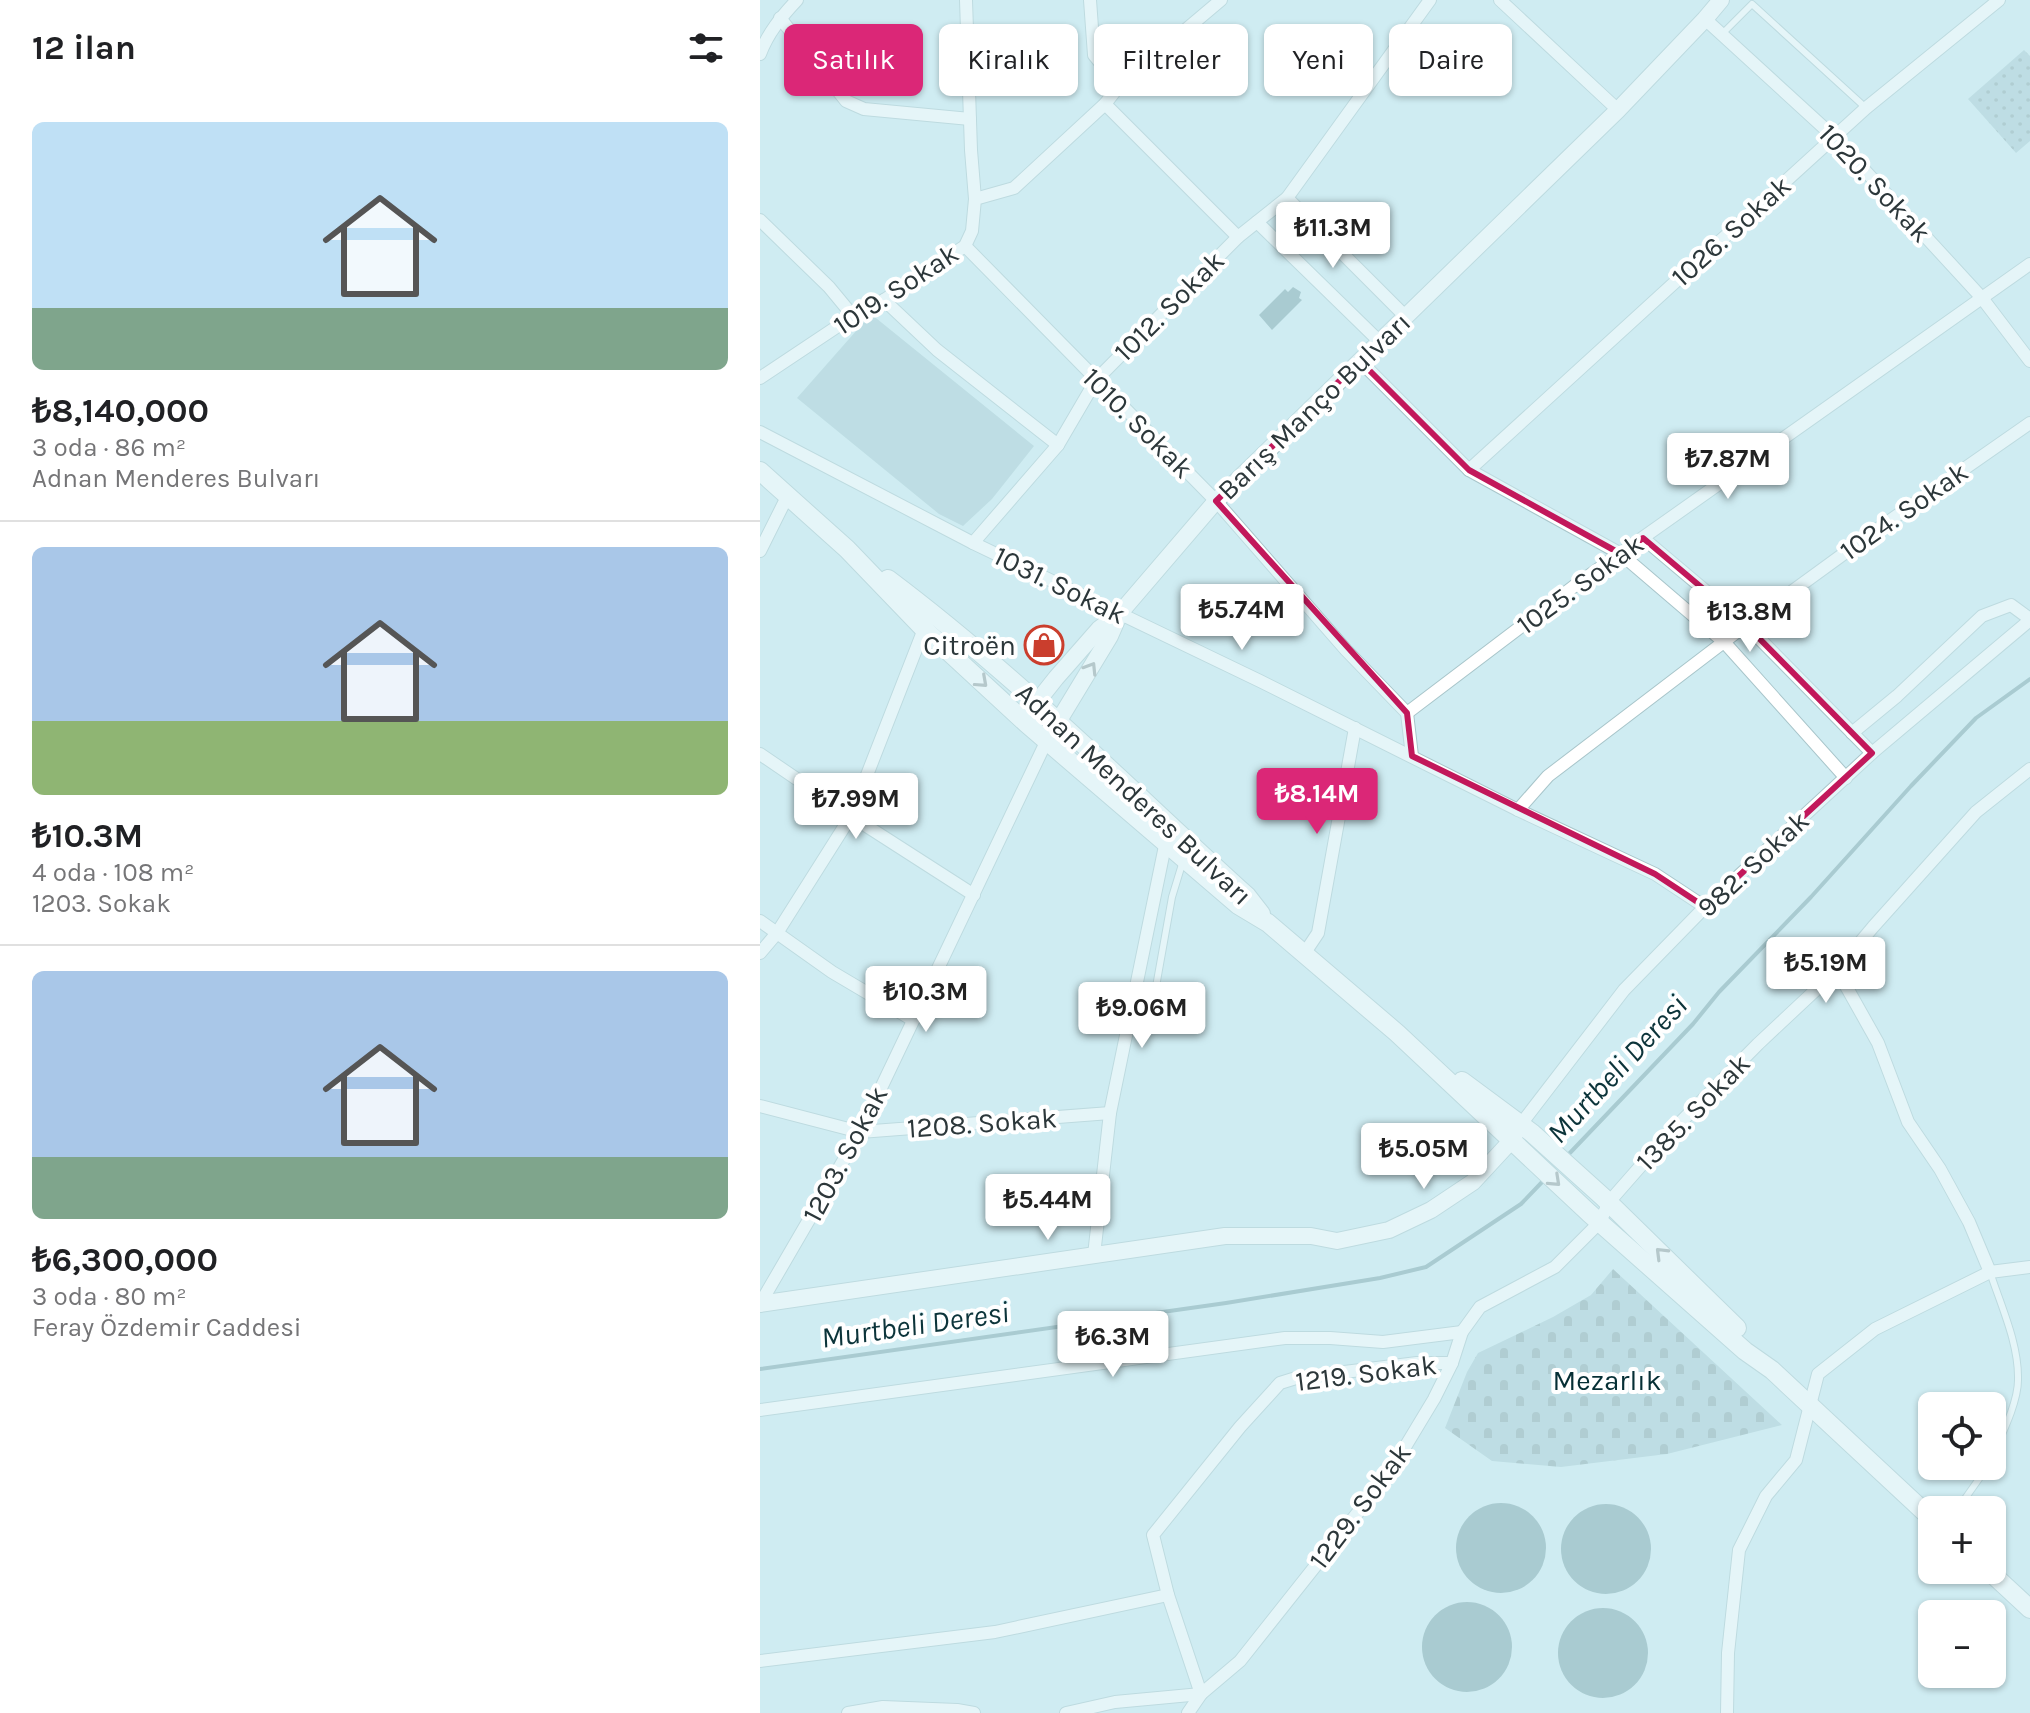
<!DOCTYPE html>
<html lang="tr">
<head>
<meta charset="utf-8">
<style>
	:root { --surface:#fff; --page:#f2f2f2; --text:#202124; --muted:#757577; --line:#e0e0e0; --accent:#db2777 }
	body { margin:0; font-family:Karla,sans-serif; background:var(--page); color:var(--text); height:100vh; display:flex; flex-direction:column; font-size:30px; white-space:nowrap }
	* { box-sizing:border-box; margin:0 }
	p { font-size:26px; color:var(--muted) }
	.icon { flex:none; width:44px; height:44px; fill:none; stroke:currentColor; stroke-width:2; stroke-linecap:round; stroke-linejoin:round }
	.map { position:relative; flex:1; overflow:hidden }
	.panel { display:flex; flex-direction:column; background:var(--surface); width:760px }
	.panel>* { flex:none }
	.top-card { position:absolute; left:24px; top:24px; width:760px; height:72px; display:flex; gap:16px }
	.controls { position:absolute; left:1158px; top:1392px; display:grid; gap:16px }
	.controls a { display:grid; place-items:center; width:88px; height:88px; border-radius:12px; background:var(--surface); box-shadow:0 2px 6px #0004; font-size:40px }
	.price { position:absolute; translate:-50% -68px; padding:0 18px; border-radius:8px; background:#fff; color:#222; font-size:26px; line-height:52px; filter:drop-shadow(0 2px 4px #0008) }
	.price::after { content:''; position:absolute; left:50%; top:48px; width:24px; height:18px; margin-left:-12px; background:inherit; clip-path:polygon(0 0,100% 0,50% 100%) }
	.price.active { background:var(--accent); color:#fff }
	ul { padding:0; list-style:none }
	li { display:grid; align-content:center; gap:16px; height:424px; padding:0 32px }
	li+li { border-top:2px solid var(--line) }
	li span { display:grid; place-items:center; height:248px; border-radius:12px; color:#555 }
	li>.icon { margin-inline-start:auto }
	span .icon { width:144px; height:144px; fill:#fffc; stroke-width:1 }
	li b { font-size:34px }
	h2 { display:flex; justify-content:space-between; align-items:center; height:96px; padding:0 32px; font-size:34px }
	.tag { padding:0 28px; border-radius:12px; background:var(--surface); box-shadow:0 2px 6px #0004; font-size:28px; line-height:72px }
	.tag.active { background:var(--accent); color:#fff }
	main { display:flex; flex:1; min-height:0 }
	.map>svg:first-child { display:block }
</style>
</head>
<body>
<main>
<section class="panel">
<h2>12 ilan<svg class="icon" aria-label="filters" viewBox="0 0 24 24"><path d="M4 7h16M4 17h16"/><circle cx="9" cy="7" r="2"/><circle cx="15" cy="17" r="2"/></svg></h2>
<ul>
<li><span style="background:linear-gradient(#bfe0f5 75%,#7fa58c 0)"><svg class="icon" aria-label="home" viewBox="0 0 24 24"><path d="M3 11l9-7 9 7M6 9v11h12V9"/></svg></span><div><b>₺8,140,000</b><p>3 oda · 86 m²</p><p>Adnan Menderes Bulvarı</p></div></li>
<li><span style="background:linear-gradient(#a9c7e8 70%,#8fb573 0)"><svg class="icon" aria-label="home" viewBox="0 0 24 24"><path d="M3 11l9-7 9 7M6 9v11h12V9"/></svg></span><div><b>₺10.3M</b><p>4 oda · 108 m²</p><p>1203. Sokak</p></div></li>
<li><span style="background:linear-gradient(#a9c7e8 75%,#7fa58c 0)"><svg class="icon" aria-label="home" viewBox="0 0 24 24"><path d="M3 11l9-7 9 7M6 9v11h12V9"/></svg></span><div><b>₺6,300,000</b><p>3 oda · 80 m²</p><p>Feray Özdemir Caddesi</p></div></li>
</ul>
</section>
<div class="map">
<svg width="1270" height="1713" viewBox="0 0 1270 1713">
	<defs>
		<pattern id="cemetery-stones" width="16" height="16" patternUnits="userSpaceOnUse" patternTransform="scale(2)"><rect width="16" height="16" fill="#a8cbd2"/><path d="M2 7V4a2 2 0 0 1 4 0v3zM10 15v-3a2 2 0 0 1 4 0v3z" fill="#89a6ab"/></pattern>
		<pattern id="garden-dots" width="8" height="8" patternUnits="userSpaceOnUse" patternTransform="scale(2)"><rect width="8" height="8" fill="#a8cbd2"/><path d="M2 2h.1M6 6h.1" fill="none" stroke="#89a6ab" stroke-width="1.8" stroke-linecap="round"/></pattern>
	</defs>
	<rect width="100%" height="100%" fill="#cfecf2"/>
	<path fill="url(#cemetery-stones)" d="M853 1269 1022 1425 907 1454 801 1467 732 1461 685 1428 707 1372 718 1353 793 1317 831 1295Z"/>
	<path fill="url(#garden-dots)" d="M1264 50 1270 56V141L1256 153 1208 99Z"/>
	<path fill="#a8cbd2" d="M111 314 274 446 232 499 203 526 179 514 37 398Z"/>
	<g fill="#7ba2a9">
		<path d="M533 287 541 292 539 298 542 300 512 330 499 315 525 289 528 292Z"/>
		<circle cx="741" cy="1548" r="45"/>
		<circle cx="846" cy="1549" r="45"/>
		<circle cx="707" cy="1647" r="45"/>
		<circle cx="843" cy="1653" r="45"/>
	</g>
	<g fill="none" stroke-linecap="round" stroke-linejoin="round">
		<g stroke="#7ba2a9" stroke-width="4">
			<path d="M807 1156 933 1024 959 992 1051 897 1151 786 1216 718 1270 679"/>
			<path d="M0 1369 466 1303 620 1278 666 1267 761 1204 784 1180"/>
		</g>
		<g stroke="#a8c5ca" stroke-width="8">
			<g id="lane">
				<path d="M963 33 992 4 1106 108"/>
				<path d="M392 1009 412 897 423 861"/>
				<path d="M1230 1272C1241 1306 1259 1344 1258 1380 1258 1403 1241 1436 1232 1457"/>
				<path d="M1197 1510 1228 1466"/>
			</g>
		</g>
		<g stroke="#a8c5ca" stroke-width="14">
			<g id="street">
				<path d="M206 0 211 150 215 199"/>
				<path d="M330 0 334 55 359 86"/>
				<path d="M740 0 858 110"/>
				<path d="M20 18 86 101 104 109 210 119"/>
				<path d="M945 19 1074 137 1222 298 1270 361"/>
				<path d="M0 54C8 33 21 17 37 0"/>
				<path d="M345 104 478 237"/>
				<path d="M527 198 645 316"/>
				<path d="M0 220 69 287 93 316"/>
				<path d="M497 222 619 341"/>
				<path d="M205 246 456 501 586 650 647 713 652 756"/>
				<path d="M124 300 177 350 298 445"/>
				<path d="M600 361 709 470 861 554 965 643 1086 778"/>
				<path d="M0 378 93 316 124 300 205 246 212 231 215 199 254 188 345 104 359 86 461 0"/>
				<path d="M0 432 213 543 500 681 758 810 895 874 945 907"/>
				<path d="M709 470 1106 108 1239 0"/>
				<path d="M883 538 986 625 1112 753"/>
				<path d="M213 543 298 445 336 380 478 237 527 198 670 0"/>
				<path d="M0 551 28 495"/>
				<path d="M647 713 813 587 1270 264"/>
				<path d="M1092 733 1137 696 1222 616 1251 605 1270 619"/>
				<path d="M0 754 91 816 214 895"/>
				<path d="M758 810 788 776 986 625 1115 531 1270 423"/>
				<path d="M0 921 72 972 153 1020"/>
				<path d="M0 953 17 933 91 816 164 629"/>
				<path d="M544 954 558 933 595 728"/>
				<path d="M1077 970 1118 1043 1148 1122 1180 1169 1209 1222 1230 1272"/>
				<path d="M0 1106 100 1132 350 1113"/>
				<path d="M761 1124 864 990 945 907 1112 753 1270 620"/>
				<path d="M334 1255 350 1113 406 841"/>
				<path d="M0 1304 100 1132 287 740"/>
				<path d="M0 1410 525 1338H570L623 1342 702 1332"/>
				<path d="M0 1661 235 1632 408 1595"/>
				<path d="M88 1713 123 1707 197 1710 214 1713"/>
				<path d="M306 1713 355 1702 441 1694 480 1661 630 1472 674 1399 692 1363 702 1332 720 1307 795 1267 840 1222 849 1202 907 1136 998 1044 1077 970 1113 927 1216 812 1270 769"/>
				<path d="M428 1713 441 1694 408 1595 393 1535 480 1427 520 1383 536 1378 657 1363H692"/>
				<path d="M967 1713 968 1653 979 1550 1006 1496 1036 1460 1058 1374 1115 1329 1230 1272 1270 1267"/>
			</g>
		</g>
		<g stroke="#a8c5ca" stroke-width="18">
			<g id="secondary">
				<path d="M267 724 277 702 296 678 339 629 359 614"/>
				<path d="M287 740 350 636 360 613 456 501 858 110 945 19 961 0"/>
				<path d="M0 1304 465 1236H551L577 1241 629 1230 671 1210 713 1182 751 1141 758 1129"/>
			</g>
		</g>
		<g stroke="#a8c5ca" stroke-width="20">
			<g id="primary">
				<path d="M0 471 87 549 164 629 267 724 478 905 508 923 637 1033 829 1213 985 1351 1012 1370 1172 1519"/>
				<path d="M128 579C256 675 369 789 487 896L501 914"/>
				<path d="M702 1081 772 1133 843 1197 977 1328"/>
				<path d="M1228 1570 1270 1609"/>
			</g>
		</g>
		<use href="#lane" stroke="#fff" stroke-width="6"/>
		<use href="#street" stroke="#fff" stroke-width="12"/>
		<use href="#secondary" stroke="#fff" stroke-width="16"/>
		<use href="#primary" stroke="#fff" stroke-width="18"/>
	</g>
	<defs><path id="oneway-chevron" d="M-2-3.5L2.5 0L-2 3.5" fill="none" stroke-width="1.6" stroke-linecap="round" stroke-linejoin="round" transform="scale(2)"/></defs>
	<g stroke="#969b9c">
		<use href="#oneway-chevron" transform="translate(331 668) rotate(-58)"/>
		<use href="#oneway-chevron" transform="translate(222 682) rotate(42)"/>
		<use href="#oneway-chevron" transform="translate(795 1181) rotate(43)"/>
		<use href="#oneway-chevron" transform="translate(901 1253) rotate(-135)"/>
	</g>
	<path d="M0 0H1270V1713H0ZM600 361 709 470 861 554 883 538 986 625 1112 753 945 907 895 874 652 756 647 713 456 501Z" fill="#cfecf2" fill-opacity=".55" fill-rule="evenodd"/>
	<path fill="none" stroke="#c2185b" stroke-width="6" stroke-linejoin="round" d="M600 361 709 470 861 554 883 538 986 625 1112 753 945 907 895 874 652 756 647 713 456 501Z"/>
	<defs>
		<g id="shop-ring" transform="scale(2)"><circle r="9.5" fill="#fff" stroke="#ca3e2d" stroke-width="1.5"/><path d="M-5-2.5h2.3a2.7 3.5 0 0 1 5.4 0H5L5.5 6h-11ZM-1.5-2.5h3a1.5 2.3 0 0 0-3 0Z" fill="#ca3e2d"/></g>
	</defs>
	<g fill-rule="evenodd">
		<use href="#shop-ring" x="284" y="645"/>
	</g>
	<g text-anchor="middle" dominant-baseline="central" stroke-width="8" stroke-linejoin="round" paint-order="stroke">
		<g font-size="28" fill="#2c373a" stroke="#fff">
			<text transform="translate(1115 183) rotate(47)">1020. Sokak</text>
			<text transform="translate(971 231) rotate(-42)">1026. Sokak</text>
			<text transform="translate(136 289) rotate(-33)">1019. Sokak</text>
			<text transform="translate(409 306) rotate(-45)">1012. Sokak</text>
			<text transform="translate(554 406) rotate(-44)">Barış Manço Bulvarı</text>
			<text transform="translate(378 423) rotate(45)">1010. Sokak</text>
			<text transform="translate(1144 511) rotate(-35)">1024. Sokak</text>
			<text transform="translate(820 584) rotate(-36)">1025. Sokak</text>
			<text transform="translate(300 585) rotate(26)">1031. Sokak</text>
			<text transform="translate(374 794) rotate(43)">Adnan Menderes Bulvarı</text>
			<text transform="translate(993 864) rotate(-43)">982. Sokak</text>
			<text transform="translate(933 1112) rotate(-46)">1385. Sokak</text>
			<text transform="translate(222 1123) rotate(-4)">1208. Sokak</text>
			<text transform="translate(85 1154) rotate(-62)">1203. Sokak</text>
			<text transform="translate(606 1373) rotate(-7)">1219. Sokak</text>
			<text transform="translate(600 1506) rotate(-53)">1229. Sokak</text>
		</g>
		<g font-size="28" fill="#2c373a" stroke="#fff" text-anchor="end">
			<text x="256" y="645">Citroën</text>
		</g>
		<g font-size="28" fill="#062f35" stroke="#fff">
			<text x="847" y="1380">Mezarlık</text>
		</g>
		<g font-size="30" font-style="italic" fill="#0c343a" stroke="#fff">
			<text transform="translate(857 1069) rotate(-47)">Murtbeli Deresi</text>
			<text transform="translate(155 1325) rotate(-8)">Murtbeli Deresi</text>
		</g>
	</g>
</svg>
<div class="controls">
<a><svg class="icon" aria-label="locate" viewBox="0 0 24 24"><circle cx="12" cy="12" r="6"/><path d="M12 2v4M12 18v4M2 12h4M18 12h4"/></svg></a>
<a>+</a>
<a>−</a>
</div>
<b class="price" style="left:573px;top:270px">₺11.3M</b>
<b class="price" style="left:968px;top:501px">₺7.87M</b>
<b class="price" style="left:482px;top:652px">₺5.74M</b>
<b class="price" style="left:990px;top:654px">₺13.8M</b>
<b class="price active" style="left:557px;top:836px">₺8.14M</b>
<b class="price" style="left:96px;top:841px">₺7.99M</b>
<b class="price" style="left:1066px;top:1005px">₺5.19M</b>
<b class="price" style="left:166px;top:1034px">₺10.3M</b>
<b class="price" style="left:382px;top:1050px">₺9.06M</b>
<b class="price" style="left:664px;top:1191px">₺5.05M</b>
<b class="price" style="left:288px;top:1242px">₺5.44M</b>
<b class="price" style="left:353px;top:1379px">₺6.3M</b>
<div class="top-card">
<a class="tag active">Satılık</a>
<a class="tag">Kiralık</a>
<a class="tag">Filtreler</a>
<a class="tag">Yeni</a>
<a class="tag">Daire</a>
</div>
</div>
</main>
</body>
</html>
